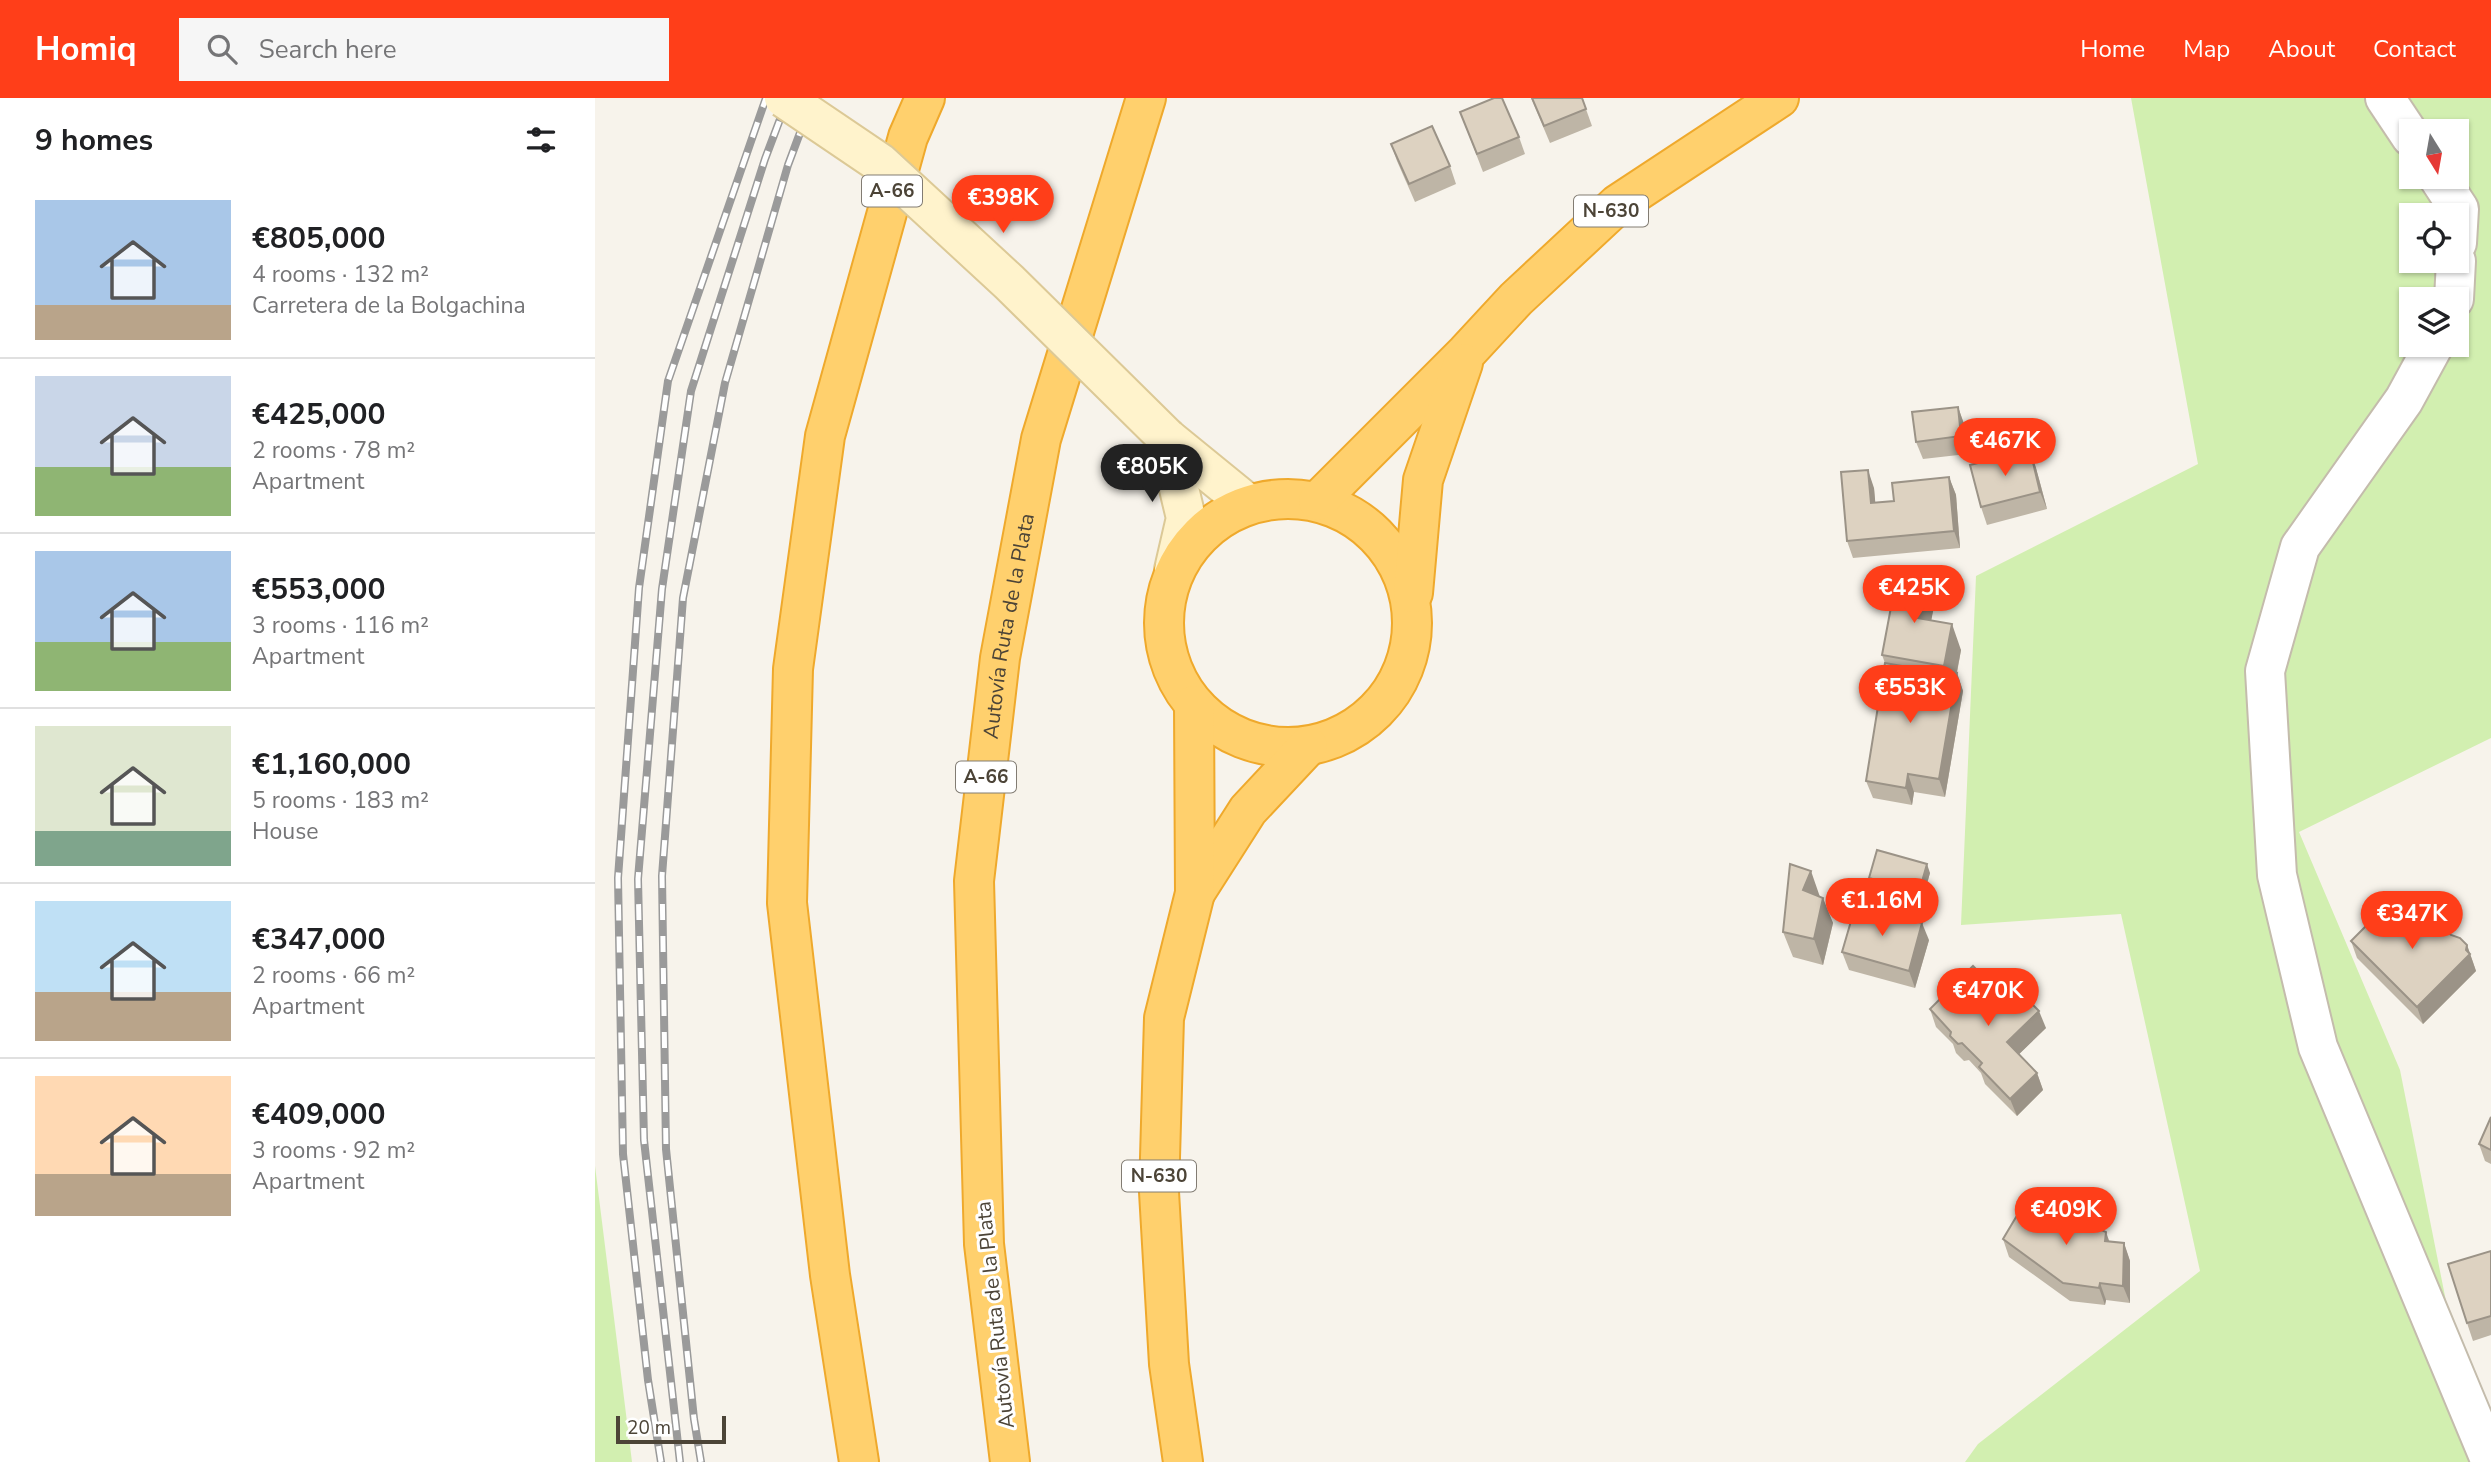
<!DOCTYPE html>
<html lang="en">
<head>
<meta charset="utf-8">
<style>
	:root { --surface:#fff; --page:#f6f6f6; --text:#202124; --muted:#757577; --line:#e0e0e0; --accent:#ff3e19 }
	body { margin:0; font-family:"Nunito Sans",sans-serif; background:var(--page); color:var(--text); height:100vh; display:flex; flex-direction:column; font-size:26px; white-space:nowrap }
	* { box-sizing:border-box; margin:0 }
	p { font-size:23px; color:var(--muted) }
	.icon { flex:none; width:38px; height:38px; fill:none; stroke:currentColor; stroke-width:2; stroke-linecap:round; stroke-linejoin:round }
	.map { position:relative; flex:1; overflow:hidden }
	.panel { display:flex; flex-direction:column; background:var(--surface); width:595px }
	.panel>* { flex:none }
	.needle { width:46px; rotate:169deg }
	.tools { position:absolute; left:1804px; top:21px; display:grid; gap:14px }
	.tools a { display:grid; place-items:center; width:70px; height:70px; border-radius:0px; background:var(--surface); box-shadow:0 2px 5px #0004; font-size:35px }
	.scale { position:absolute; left:21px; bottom:18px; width:110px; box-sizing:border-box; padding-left:7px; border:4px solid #4c4437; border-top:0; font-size:19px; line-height:24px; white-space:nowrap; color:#4c4437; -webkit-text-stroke:5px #fff; paint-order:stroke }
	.price { position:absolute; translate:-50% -60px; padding:0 16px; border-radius:24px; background:var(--accent); color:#fff; font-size:23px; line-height:46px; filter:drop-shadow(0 2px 4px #0008) }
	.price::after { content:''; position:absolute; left:50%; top:42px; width:21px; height:16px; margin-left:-10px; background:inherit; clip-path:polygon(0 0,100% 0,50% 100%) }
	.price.active { background:#222; color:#fff }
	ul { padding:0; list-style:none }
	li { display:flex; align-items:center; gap:21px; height:175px; padding:0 35px }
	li+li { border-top:2px solid var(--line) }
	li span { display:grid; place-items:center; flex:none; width:196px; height:140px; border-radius:0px; color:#555 }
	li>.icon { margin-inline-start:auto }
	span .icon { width:84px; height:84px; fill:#fffc; stroke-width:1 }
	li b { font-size:30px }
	h2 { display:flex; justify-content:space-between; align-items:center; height:84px; padding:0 35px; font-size:30px }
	header { display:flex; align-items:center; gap:42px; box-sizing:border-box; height:98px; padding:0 35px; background:var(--accent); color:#fff }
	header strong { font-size:33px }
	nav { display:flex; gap:38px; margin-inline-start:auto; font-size:24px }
	.search { width:490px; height:63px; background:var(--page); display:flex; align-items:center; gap:18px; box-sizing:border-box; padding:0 24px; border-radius:0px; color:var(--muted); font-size:26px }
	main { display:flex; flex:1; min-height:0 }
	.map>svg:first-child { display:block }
</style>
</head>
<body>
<header>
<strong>Homiq</strong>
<div class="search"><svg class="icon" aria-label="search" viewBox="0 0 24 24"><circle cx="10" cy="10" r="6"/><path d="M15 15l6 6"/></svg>Search here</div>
<nav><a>Home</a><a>Map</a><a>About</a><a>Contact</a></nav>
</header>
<main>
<section class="panel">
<h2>9 homes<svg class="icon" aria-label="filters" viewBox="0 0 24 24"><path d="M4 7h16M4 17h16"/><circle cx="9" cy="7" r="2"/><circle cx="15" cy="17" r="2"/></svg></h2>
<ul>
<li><span style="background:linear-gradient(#a9c7e8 75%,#b9a48a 0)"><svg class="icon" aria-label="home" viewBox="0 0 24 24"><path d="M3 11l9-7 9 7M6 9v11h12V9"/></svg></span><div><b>€805,000</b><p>4 rooms · 132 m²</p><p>Carretera de la Bolgachina</p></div></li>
<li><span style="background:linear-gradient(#c9d6e8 65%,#8fb573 0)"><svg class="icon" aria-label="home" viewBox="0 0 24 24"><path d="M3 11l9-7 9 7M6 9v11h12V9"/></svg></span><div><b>€425,000</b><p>2 rooms · 78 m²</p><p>Apartment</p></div></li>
<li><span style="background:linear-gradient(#a9c7e8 65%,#8fb573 0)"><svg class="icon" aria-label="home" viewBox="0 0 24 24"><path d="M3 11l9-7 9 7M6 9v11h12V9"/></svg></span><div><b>€553,000</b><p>3 rooms · 116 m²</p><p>Apartment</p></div></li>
<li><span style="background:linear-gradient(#dfe7d0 75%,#7fa58c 0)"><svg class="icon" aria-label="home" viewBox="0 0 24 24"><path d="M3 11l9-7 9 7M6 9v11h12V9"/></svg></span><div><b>€1,160,000</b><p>5 rooms · 183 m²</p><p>House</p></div></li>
<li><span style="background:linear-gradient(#bfe0f5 65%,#b9a48a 0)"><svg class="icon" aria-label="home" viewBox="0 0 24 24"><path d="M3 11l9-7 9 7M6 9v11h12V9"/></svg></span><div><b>€347,000</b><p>2 rooms · 66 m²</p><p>Apartment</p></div></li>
<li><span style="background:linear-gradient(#ffd9b3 70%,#b9a48a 0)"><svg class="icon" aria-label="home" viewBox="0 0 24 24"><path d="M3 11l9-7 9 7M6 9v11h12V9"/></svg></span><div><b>€409,000</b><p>3 rooms · 92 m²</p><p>Apartment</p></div></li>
</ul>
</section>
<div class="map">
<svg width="1896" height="1364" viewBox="0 0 1896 1364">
	<rect width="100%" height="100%" fill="#f7f3eb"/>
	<g fill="#d2efb0" fill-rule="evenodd">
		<path d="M1536 0H1896V640L1704 734 1805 972 1883 1364H1370L1383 1346 1605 1173 1526 816 1366 827 1381 478 1603 366ZM1816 33H1862V79H1816ZM1816 117H1862V163H1816ZM1816 201H1862V247H1816Z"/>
		<path d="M0 1068 37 1364H0Z"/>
	</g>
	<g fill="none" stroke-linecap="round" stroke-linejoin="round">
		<g stroke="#c4bcac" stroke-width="42">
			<g id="street">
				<path d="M1790 0 1816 39"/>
				<path d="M1843 79 1864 111 1862 145"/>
				<path d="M1859 201 1861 163"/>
				<path d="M1839 247 1809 302 1705 449 1670 573 1682 777 1723 949 1896 1364"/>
			</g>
		</g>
		<g stroke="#dcc996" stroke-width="42">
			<g id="secondary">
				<path d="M572 340 591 420 579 472"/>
				<path d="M572 340 653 406"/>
			</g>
		</g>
		<g stroke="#efa92c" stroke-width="42">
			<g id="highway">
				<circle cx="693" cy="525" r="124"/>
				<path d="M723 403 871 255 921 201 1023 106 1184 0"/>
				<path d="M818 495 828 382 868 265"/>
				<path d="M600 795 653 712 713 648"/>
				<path d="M264 1364 235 1177 192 805 198 571 230 338 313 39 330 0"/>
				<path id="s1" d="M415 1364 389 1146 379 783 405 560 446 341 551 0"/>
				<path d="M588 1364 574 1266 564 1094 569 920 600 795 599 607"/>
			</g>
		</g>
		<use href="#street" stroke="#fff" stroke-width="38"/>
		<use href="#secondary" stroke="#fff3cc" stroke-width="38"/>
		<use href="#highway" stroke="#ffd06d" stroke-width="38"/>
		<g stroke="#9a9a9a" stroke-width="8">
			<g id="rail">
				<path d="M66 1364 53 1282 28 1056 23 780 44 490 73 283 171 0"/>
				<path d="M85 1364 49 1042 43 781 67 491 96 293 170 61 193 0"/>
				<path d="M106 1364 99 1321 71 1051 67 778 88 500 130 285 193 67 218 0"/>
			</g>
		</g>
		<use href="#rail" stroke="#fff" stroke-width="5" stroke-dasharray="16" stroke-linecap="butt"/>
		<g stroke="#dcc996" stroke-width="42" stroke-linecap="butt">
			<path id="secondary-bridge" d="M189 0 285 65 414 184 572 340"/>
		</g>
		<use href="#secondary-bridge" stroke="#fff3cc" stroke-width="38"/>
	</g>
	<g fill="#beb5a6">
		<path d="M936 0H987L997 28 955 45Z"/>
		<path d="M865 14 924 39 930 56 888 74Z"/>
		<path d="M796 46 855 68 861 86 820 104 802 63Z"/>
		<path d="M1363 309 1369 326 1372 356 1328 361 1321 344Z"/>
		<path d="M1435 352 1441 370 1452 411 1392 427 1386 409Z"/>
		<path d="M1354 379 1361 397 1365 450 1258 460 1252 443 1279 390 1280 405 1299 403Z"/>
		<path d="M1340 503 1336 522 1366 552 1362 575 1368 593 1350 699 1319 694 1317 707 1278 700 1271 683 1290 565 1287 557Z"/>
		<path d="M1335 775 1327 803 1277 789 1274 780Z"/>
		<path d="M1225 798 1238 825 1228 867 1198 859 1188 834Z"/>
		<path d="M1796 828 1856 837 1872 847 1881 873 1828 926 1762 860 1756 843Z"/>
		<path d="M1334 842 1320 890 1254 872 1247 854Z"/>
		<path d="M1410 901 1451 930 1424 956 1442 975 1448 992 1422 1018 1390 986 1386 975 1374 962 1369 963 1361 955 1358 946 1341 929 1335 911Z"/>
		<path d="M1896 1019V1066L1890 1063 1884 1046Z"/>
		<path d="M1408 1141 1515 1144 1529 1145 1535 1163V1205L1511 1202 1510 1207 1475 1203 1414 1159Z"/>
		<path d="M1896 1153V1237L1878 1243 1872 1225Z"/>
	</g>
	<g fill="#9b9387">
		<path d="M1363 309 1369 326 1372 356 1366 338Z"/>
		<path d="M1435 352 1441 370 1452 411 1445 394Z"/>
		<path d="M1273 372 1279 390 1282 423 1276 405Z"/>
		<path d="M1354 379 1361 397 1365 450 1359 433Z"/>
		<path d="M1331 477 1340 503 1332 545 1322 520Z"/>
		<path d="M1357 526 1366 552 1358 594 1349 568Z"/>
		<path d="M1362 575 1368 593 1350 699 1344 681Z"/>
		<path d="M1313 676 1319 694 1317 707 1311 690Z"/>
		<path d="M1332 766 1335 775 1327 803 1324 794Z"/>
		<path d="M1216 773 1225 799 1208 792Z"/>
		<path d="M1228 800 1238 825 1228 867 1219 841Z"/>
		<path d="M1327 825 1334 842 1320 890 1314 873Z"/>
		<path d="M1872 847 1881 873 1828 926 1822 909Z"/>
		<path d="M1444 913 1451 930 1418 962 1412 944Z"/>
		<path d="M1442 975 1448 992 1422 1018 1415 1001Z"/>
		<path d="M1511 1134 1517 1151 1510 1143Z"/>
		<path d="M1529 1145 1535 1163V1205L1528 1188Z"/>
		<path d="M1505 1185 1511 1202 1510 1207 1504 1190Z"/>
	</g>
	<g fill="#ddd2c1" stroke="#9b9387" stroke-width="2">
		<path d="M899 0H907L924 39 882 56 865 14Z"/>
		<path d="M937 0H987L991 11 949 28Z"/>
		<path d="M837 28 855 68 814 86 796 46Z"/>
		<path d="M1363 309 1366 338 1321 344 1317 314Z"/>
		<path d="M1435 352 1445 394 1386 409 1375 367Z"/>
		<path d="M1273 372 1276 405 1299 403 1297 385 1354 379 1359 433 1252 443 1246 374Z"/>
		<path d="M1303 472 1331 477 1322 520 1357 526 1349 568 1287 557Z"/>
		<path d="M1290 565 1352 576 1362 575 1344 681 1313 676 1311 690 1271 683Z"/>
		<path d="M1282 752 1332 766 1324 794 1274 780Z"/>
		<path d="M1195 766 1216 773 1208 792 1228 800 1219 841 1188 834Z"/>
		<path d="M1822 802 1856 837 1865 840 1872 847 1871 852 1875 856 1822 909 1756 843 1783 816 1796 828Z"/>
		<path d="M1261 806 1327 825 1314 873 1247 854Z"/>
		<path d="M1378 868 1410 901 1421 890 1444 913 1412 944 1442 975 1415 1001 1384 969 1387 965 1367 945 1363 946 1355 938 1356 934 1335 911Z"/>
		<path d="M1896 1019V1052L1884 1046Z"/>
		<path d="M1433 1099 1511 1134 1510 1143 1529 1145 1528 1188 1505 1185 1504 1190 1468 1185 1408 1141Z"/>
		<path d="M1896 1153V1218L1872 1225 1853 1166Z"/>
	</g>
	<g text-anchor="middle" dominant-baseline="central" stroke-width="6" stroke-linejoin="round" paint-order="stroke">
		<g fill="#fff" stroke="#827c73" stroke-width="2">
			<rect x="267" y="77.5" width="60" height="31" rx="5"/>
			<rect x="979" y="97.5" width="74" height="31" rx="5"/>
			<rect x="361" y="663.5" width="60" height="31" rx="5"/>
			<rect x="527" y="1062.5" width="74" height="31" rx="5"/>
		</g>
		<g font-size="19" font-weight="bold" fill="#4c4437">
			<text x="297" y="93">A-66</text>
			<text x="1016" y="113">N-630</text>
			<text x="391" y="679">A-66</text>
			<text x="564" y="1078">N-630</text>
		</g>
		<g font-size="21" fill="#4c4437" stroke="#fff">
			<text stroke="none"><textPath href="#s1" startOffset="840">Autovía Ruta de la Plata</textPath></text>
			<text transform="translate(400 1217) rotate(-96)">Autovía Ruta de la Plata</text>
		</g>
	</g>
</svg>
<div class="tools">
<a><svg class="needle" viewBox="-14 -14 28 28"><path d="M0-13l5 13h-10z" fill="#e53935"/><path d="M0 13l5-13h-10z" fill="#757577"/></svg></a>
<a><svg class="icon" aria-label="locate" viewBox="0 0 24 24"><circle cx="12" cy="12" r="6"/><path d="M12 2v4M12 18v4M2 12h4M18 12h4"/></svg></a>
<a><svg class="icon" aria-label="layers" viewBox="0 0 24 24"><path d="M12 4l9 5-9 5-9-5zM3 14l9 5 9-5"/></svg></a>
</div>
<div class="scale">20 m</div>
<b class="price" style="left:408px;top:137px">€398K</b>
<b class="price" style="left:1410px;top:380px">€467K</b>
<b class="price active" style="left:557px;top:406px">€805K</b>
<b class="price" style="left:1319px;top:527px">€425K</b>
<b class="price" style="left:1315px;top:627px">€553K</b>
<b class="price" style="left:1287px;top:840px">€1.16M</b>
<b class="price" style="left:1817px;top:853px">€347K</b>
<b class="price" style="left:1393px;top:930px">€470K</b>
<b class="price" style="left:1471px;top:1149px">€409K</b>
</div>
</main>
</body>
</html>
